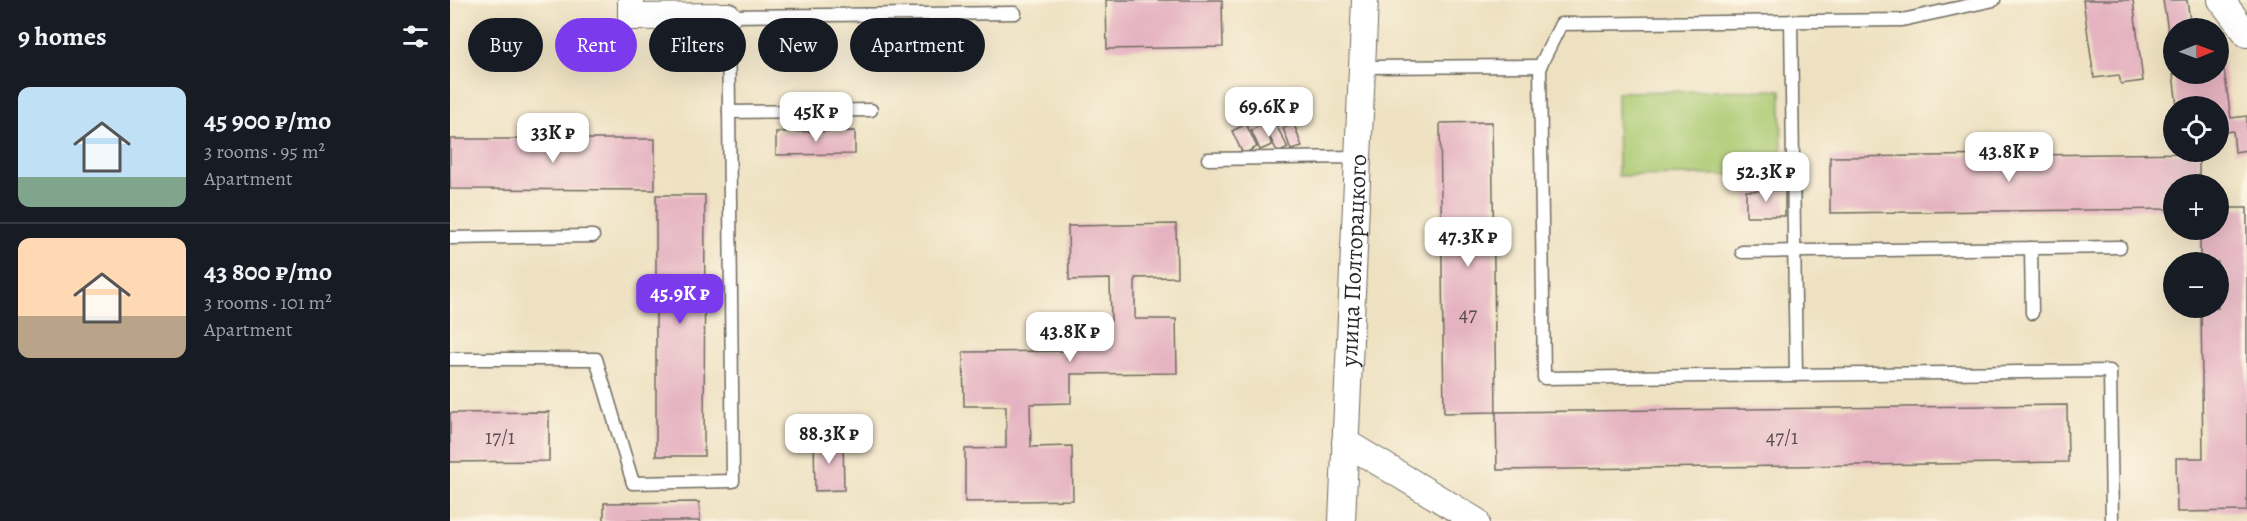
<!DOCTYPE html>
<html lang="en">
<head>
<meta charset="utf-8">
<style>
	:root { --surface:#171b24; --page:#242831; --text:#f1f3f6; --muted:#9ea1a6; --line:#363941; --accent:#7c3aed }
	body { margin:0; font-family:Alegreya,serif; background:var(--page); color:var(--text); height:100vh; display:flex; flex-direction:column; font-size:22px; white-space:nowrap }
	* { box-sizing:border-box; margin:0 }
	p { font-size:20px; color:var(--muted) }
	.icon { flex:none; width:33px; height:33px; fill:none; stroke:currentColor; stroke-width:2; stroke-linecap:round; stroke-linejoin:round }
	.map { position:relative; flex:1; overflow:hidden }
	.drawer { display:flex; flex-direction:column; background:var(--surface); width:450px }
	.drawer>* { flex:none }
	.banner { position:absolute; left:18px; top:18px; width:570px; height:54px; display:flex; gap:12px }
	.needle { width:39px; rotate:89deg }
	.tools { position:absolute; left:1713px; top:18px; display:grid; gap:12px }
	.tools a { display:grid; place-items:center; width:66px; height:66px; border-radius:50%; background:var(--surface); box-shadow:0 6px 24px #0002; font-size:30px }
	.price { position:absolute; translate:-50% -51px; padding:0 14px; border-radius:12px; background:#fff; color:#222; font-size:20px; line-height:39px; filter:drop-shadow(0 2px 3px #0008) }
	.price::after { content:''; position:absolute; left:50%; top:36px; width:18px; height:14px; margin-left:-9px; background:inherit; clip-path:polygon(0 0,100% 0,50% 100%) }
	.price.active { background:var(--accent); color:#fff }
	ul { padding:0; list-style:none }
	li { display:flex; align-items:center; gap:18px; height:150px; padding:0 18px }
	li+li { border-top:2px solid var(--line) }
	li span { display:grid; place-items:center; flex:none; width:168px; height:120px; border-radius:12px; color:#555 }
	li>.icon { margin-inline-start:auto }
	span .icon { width:72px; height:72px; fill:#fffc; stroke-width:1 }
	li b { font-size:26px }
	h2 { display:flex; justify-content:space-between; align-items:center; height:72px; padding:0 18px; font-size:26px }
	.tag { padding:0 21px; border-radius:27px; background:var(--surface); box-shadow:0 6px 24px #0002; font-size:21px; line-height:54px }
	.tag.active { background:var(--accent); color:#fff }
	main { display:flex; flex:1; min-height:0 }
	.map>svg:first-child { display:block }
</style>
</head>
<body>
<main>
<section class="drawer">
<h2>9 homes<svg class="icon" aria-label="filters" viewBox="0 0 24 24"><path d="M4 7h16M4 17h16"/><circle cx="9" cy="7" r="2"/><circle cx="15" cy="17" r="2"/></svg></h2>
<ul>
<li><span style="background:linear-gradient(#bfe0f5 75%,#7fa58c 0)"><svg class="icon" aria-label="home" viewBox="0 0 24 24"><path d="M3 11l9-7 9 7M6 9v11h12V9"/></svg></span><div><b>45 900 ₽/mo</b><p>3 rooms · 95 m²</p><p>Apartment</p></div></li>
<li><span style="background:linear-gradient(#ffd9b3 65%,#b9a48a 0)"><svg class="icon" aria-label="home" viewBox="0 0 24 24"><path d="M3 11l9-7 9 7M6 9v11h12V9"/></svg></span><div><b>43 800 ₽/mo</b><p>3 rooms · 101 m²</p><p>Apartment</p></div></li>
</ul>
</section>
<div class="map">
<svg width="1797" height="521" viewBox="0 0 1797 521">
	<rect width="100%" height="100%" fill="#fcf5e5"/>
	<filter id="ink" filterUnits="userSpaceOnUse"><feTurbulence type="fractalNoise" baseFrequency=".0167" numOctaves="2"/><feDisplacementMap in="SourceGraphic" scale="12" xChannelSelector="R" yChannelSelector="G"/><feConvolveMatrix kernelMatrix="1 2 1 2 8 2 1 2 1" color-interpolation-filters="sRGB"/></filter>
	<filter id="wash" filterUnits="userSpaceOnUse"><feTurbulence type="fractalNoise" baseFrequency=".008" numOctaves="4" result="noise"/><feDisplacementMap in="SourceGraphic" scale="24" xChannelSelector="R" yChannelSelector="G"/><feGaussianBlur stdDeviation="1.35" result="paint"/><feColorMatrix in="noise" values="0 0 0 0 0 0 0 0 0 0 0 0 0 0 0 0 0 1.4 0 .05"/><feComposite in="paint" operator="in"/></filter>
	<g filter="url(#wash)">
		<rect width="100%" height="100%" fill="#eee1c1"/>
		<path fill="#aaca72" stroke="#6a7a4e" stroke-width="1.5" d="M1331 90 1332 174 1168 176 1167 92Z"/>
		<g id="blocks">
			<g fill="#e5b2c1">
				<path d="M656 0H772L773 47 657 49Z"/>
				<path d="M1633 0H1683L1693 81 1671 84 1669 75 1644 78Z"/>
				<path d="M1713 0H1737L1741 28H1724V67Z"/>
				<path d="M1769 25 1770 28H1752V27Z"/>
				<path d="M1768 29 1781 118 1797 116V150L1785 152 1783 131 1768 133V106H1727L1723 74H1768Z"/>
				<path d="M1042 122 1046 412 994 413 990 123Z"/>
				<path d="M796 124 807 147 793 154 782 131Z"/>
				<path d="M813 124 816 130 826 125 838 148 828 153 817 132 822 145 810 150 801 130Z"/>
				<path d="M844 124 852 147 841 150 833 128Z"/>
				<path d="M405 131V154L326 155V132Z"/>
				<path d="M0 139H205V190L0 189Z"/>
				<path d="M1749 153V184H1724V209L1380 213V157Z"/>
				<path d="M1335 190V216H1296V191Z"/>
				<path d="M206 195H255L254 456H206Z"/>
				<path d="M1768 208H1797V511L1727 512 1726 458H1753L1751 308H1768V262H1750V230H1768Z"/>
				<path d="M726 224 727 277 685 278V319H726L727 373 621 374V403L580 404 581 447 622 446 623 500 515 502V449L556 448V406H514L513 352 619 351V322L661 321 660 279 619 280 618 226Z"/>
				<path d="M1617 405 1618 462 1047 470 1046 412Z"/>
				<path d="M99 412V461L0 462V413Z"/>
				<path d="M364 439H393L394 490 365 491Z"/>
				<path d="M249 502 250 521H154V503Z"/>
			</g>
		</g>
	</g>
	<g filter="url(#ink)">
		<use href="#blocks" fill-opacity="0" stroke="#6f6b60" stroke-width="1.5"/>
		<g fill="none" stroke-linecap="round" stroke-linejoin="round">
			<g stroke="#6f6b60" stroke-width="15">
				<g id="lane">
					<path d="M1544 0 1452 20 1111 24 1090 66 1094 378 1660 371 1662 521"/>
					<path d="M1341 21 1346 375"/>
					<path d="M912 67 1090 66"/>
					<path d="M279 112 421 110"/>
					<path d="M758 159 908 157"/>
					<path d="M0 238 143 236"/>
					<path d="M1581 248 1582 313"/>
					<path d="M1292 252 1670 247"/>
					<path d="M0 359H146L183 483 283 481 278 16 565 13"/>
				</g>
			</g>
			<g stroke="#6f6b60" stroke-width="28">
				<g id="street">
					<path d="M181 0V17L278 16"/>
					<path d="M1771 0 1797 34"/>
					<path d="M895 442 1026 521"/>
					<path id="s1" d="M892 521 915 0"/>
				</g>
			</g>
			<use href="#lane" stroke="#fff" stroke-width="12"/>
			<use href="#street" stroke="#fff" stroke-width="26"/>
		</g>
	</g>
	<g text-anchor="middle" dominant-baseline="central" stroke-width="4.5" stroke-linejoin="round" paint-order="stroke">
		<g font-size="21" fill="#5a4d50">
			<text x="1018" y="314">47</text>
			<text x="50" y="437">17/1</text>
			<text x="1332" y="437">47/1</text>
		</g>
		<g font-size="24" fill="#2b2b2b" stroke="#fcf5e5">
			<text stroke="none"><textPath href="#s1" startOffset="261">улица Полторацкого</textPath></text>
		</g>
	</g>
</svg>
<div class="tools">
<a><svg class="needle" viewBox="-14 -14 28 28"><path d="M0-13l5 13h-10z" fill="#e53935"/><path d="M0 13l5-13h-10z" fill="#9ea1a6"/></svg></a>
<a><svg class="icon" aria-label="locate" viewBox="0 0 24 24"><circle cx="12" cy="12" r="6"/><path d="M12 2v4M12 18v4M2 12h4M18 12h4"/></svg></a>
<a>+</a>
<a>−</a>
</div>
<b class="price" style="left:819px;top:138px">69.6K ₽</b>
<b class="price" style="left:366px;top:143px">45K ₽</b>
<b class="price" style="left:103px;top:164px">33K ₽</b>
<b class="price" style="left:1559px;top:183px">43.8K ₽</b>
<b class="price" style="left:1316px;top:203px">52.3K ₽</b>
<b class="price" style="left:1018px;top:268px">47.3K ₽</b>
<b class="price active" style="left:230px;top:325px">45.9K ₽</b>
<b class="price" style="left:620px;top:363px">43.8K ₽</b>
<b class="price" style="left:379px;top:465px">88.3K ₽</b>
<div class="banner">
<a class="tag">Buy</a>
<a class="tag active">Rent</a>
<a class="tag">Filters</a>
<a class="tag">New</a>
<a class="tag">Apartment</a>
</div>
</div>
</main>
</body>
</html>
